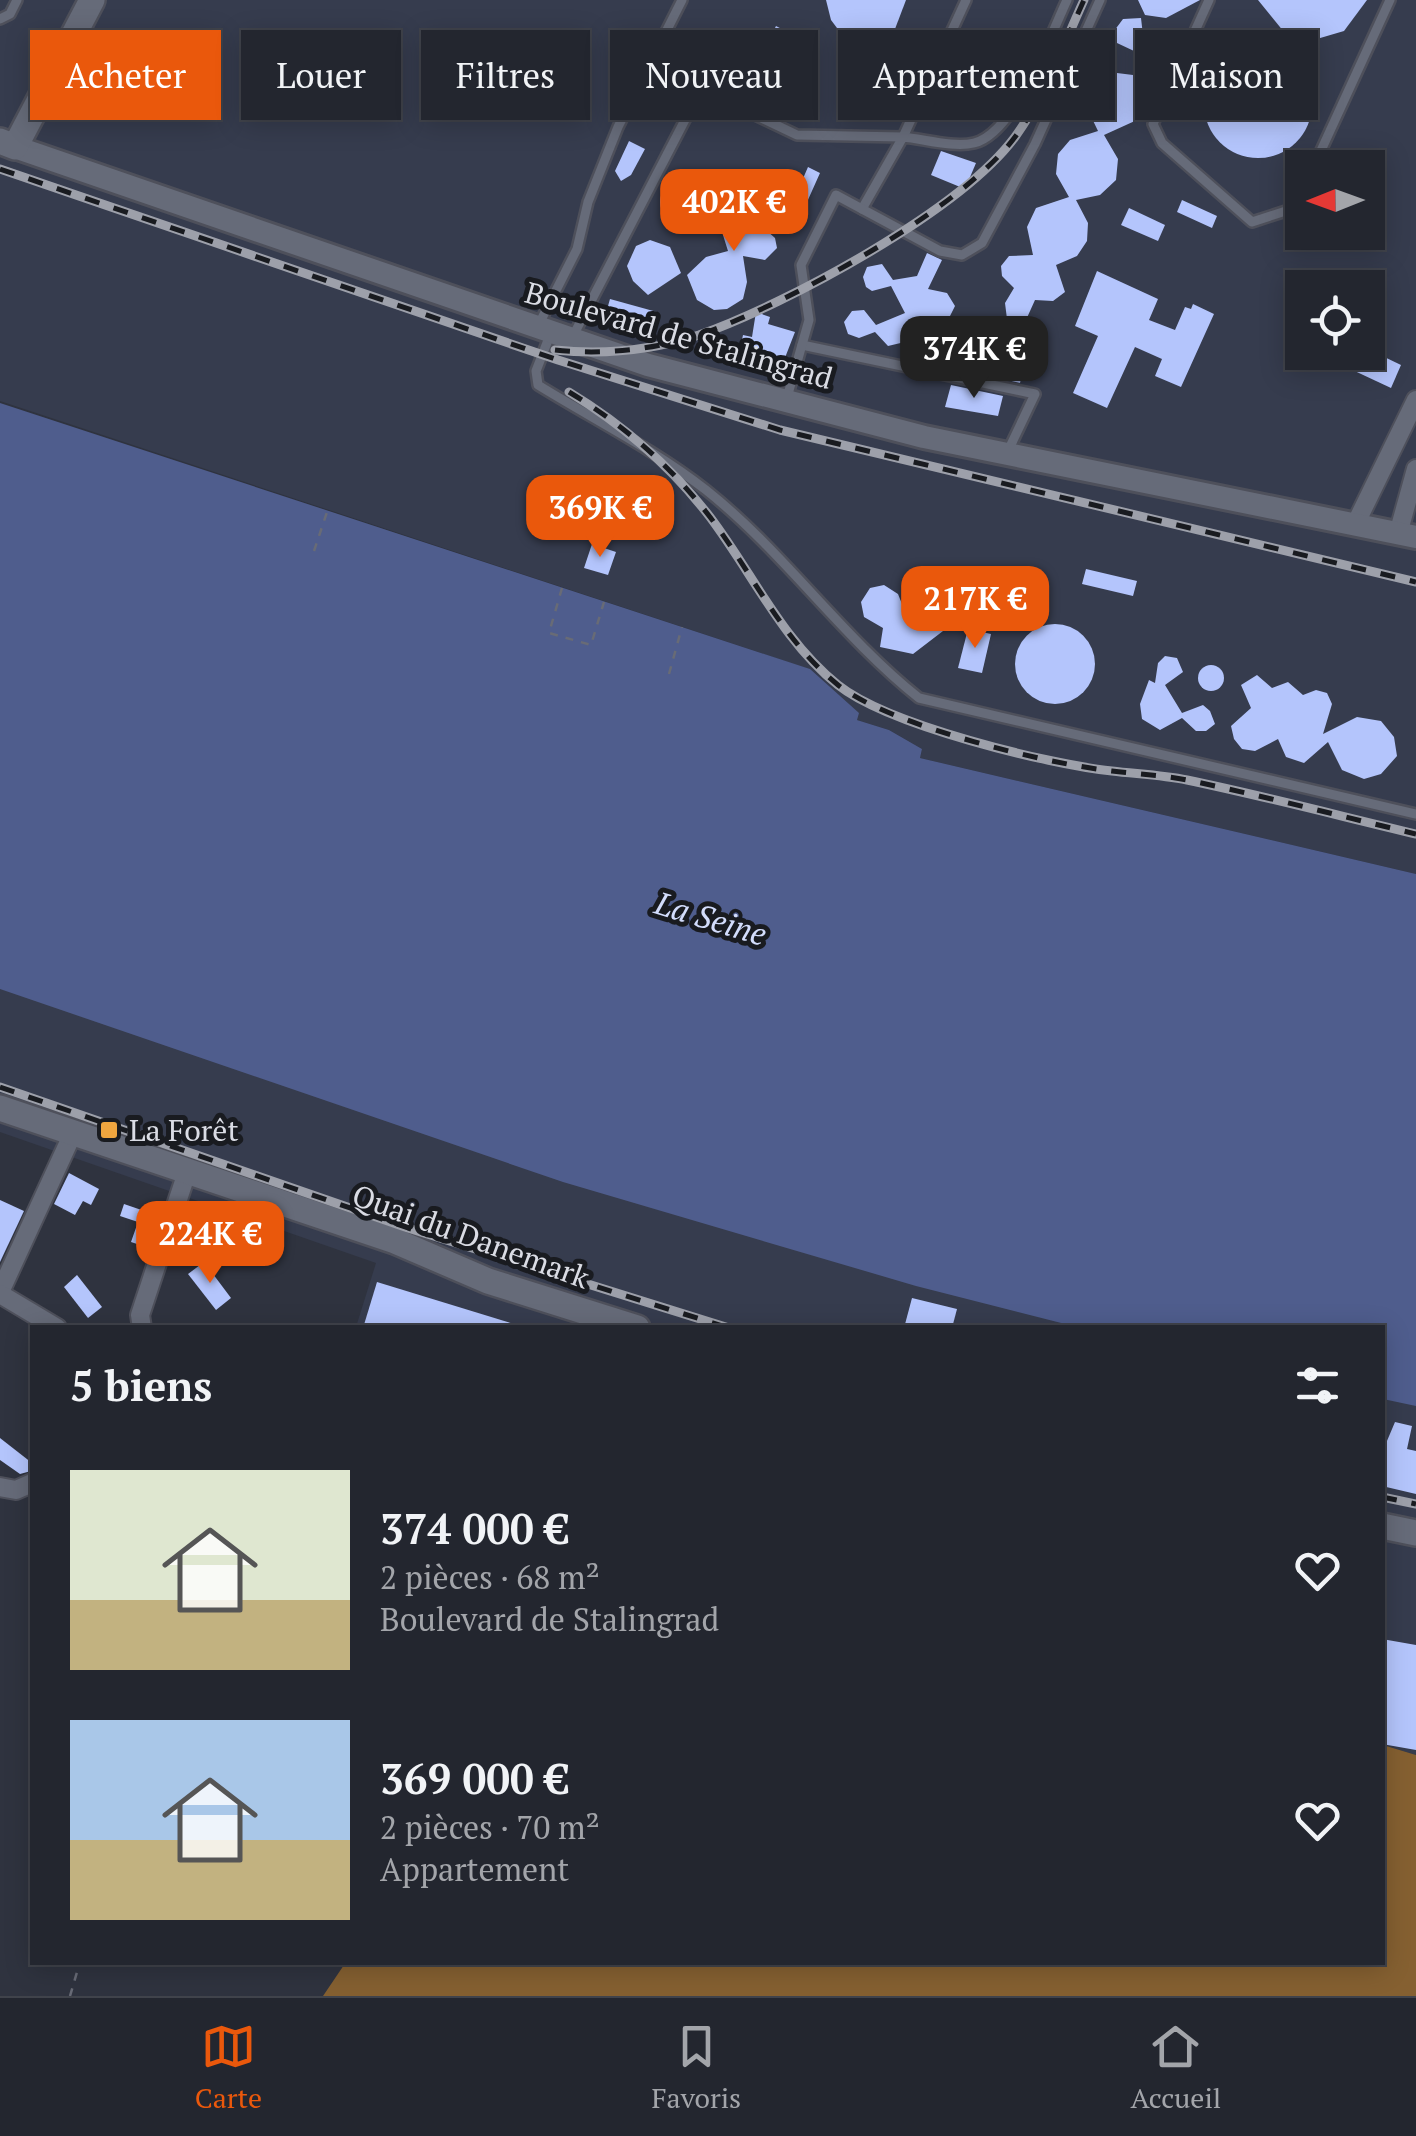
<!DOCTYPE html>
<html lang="fr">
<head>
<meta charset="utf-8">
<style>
	:root { --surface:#23262f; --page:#2f323b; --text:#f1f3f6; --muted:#a3a5aa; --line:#40434b; --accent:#ea580c }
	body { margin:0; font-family:"PT Serif",serif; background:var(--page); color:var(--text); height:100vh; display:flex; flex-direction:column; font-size:38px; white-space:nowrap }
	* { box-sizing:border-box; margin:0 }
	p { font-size:32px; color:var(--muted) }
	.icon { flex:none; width:55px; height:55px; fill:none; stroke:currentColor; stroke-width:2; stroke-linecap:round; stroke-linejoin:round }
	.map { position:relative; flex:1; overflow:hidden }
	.sheet { position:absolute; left:30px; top:1325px; width:1355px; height:640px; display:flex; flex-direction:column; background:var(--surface); border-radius:0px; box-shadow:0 5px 25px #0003,0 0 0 2px var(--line) }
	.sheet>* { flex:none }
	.top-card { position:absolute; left:30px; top:30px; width:1358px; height:90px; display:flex; gap:20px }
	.needle { width:65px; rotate:269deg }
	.tools { position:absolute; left:1285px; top:150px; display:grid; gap:20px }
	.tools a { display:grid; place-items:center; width:100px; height:100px; border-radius:0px; background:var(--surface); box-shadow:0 5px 25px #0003,0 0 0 2px var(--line); font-size:50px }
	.price { position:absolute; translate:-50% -85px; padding:0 22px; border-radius:20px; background:var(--accent); color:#fff; font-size:32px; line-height:65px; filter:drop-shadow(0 2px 5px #0008) }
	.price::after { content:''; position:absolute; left:50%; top:60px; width:30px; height:22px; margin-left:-15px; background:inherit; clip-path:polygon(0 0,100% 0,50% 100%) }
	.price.active { background:#222; color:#fff }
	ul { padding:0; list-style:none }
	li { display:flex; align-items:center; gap:30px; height:250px; padding:0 40px }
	li span { display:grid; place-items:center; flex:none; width:280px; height:200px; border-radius:0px; color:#555 }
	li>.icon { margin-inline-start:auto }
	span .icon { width:120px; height:120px; fill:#fffc; stroke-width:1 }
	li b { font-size:42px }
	h2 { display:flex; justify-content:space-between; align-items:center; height:120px; padding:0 40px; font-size:42px }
	.chip { padding:0 35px; border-radius:0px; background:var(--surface); box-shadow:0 5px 25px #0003,0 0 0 2px var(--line); font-size:35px; line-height:90px }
	.chip.active { background:var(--accent); color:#fff }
	.dock { display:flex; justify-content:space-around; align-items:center; height:140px; border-top:2px solid var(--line); background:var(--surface); font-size:28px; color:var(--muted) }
	.dock a { display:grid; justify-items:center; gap:5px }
	.dock .active { color:var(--accent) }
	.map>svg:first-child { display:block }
</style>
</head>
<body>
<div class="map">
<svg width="1416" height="1996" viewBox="0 0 1416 1996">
	<rect width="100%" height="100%" fill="#2f333f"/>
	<g fill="#363c4e" fill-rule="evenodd">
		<path d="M0 0H1416V874L920 758 922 749 889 730 857 720 809 669 0 401ZM1302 168H1368V232H1302ZM1302 288H1368V352H1302Z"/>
		<path d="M0 972 1321 1327H356L376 1263 0 1132Z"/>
		<path d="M1383 1341 1416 1349V1755L1383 1745Z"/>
	</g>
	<path fill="#856031" d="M1383 1745 1416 1755V1996H323L346 1962H1382Z"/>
	<path fill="#4f5d8d" d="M0 403 810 669 859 713 857 720 889 730 922 749 920 758 1416 874V1406L1383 1399 1382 1328 1077 1327 916 1286 563 1182 0 989Z"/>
	<g fill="#b4c5fc">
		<path d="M826 0H906L895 29 867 41 840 32 831 20Z"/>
		<path d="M1138 0H1200L1166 18 1145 15Z"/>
		<path d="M1258 0H1367L1344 31 1310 41 1288 37Z"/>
		<path d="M1141 18 1144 44 1159 49 1164 64 1157 73 1137 79 1144 103 1137 120 1104 135 1118 159 1116 180 1100 195 1076 200 1088 223 1087 241 1077 256 1056 265 1065 292 1053 301 1035 300 1021 331 1032 333 1020 383 981 374 994 324 1008 327 1005 303 1014 288 1002 276 1001 266 1009 256 1033 255 1027 227 1036 208 1069 197 1056 174 1058 154 1070 140 1098 131 1085 104 1093 81 1109 72 1133 75 1134 51 1117 43 1114 31 1123 19Z"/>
		<path d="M776 26 808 43 772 114 739 98Z"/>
		<path d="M991 30 1008 54 993 64 999 72 985 82 991 90 980 104 961 76 975 66 969 57 984 47 978 39Z"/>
		<circle cx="1258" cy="104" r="54"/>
		<path d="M629 141 645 149 631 175 621 181 615 171Z"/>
		<path d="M941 151 976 163 965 189 931 175Z"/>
		<path d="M808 167 820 173 803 211 769 201 778 181 798 190Z"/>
		<circle cx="683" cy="202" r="23"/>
		<path d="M732 193 749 205 775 204 766 230 775 238 777 248 765 260 743 256 747 282 743 299 727 309 714 310 697 300 687 275 706 257 728 251 723 235 728 220 717 207Z"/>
		<path d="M1182 200 1217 216 1212 228 1177 212Z"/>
		<path d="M1129 208 1165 225 1158 241 1121 225Z"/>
		<path d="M650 240 670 247 681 273 648 295 633 281 627 266 636 246Z"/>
		<path d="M927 253 942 260 928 289 947 293 955 306 950 316 933 325 940 335 936 350 921 354 909 341 888 346 875 332 859 338 848 334 844 322 852 311 864 310 876 325 905 313 891 286 872 291 866 287 863 277 867 267 882 264 893 280 917 276Z"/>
		<path d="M1097 271 1158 299 1149 320 1175 330 1185 307 1191 309 1193 304 1214 314 1181 387 1155 376 1162 359 1135 347 1107 408 1073 393 1098 336 1075 326Z"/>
		<path d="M610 299 657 312 651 334 604 320Z"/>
		<path d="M756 312 770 317 768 324 795 332 781 368 738 358 743 335 752 337Z"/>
		<path d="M1314 352H1374L1401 365 1391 388Z"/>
		<path d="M951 385 1003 396 998 416 945 407Z"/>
		<path d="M592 544 616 552 608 575 584 568Z"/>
		<path d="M1086 569 1137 581 1133 596 1082 584Z"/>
		<path d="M884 585 898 594 904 609 924 596 940 600 949 620 943 631 913 654 880 647 883 628 864 617 861 602 870 588Z"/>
		<circle cx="1055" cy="664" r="40"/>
		<path d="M968 629 991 634 982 673 958 668Z"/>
		<path d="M1165 656 1177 658 1183 672 1165 685 1182 713 1203 705 1210 711 1215 724 1206 731H1196L1182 718 1160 730 1142 719 1140 704 1149 680 1155 683 1158 663Z"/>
		<circle cx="1211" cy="678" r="13"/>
		<path d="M1257 675 1272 688 1288 682 1303 695 1316 690 1327 693 1332 704 1323 734 1357 717 1381 721 1394 737 1397 756 1381 774 1364 779 1342 770 1328 742 1304 763 1286 757 1278 739 1255 751 1242 749 1234 739 1231 726 1251 708 1241 685Z"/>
		<path d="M69 1173 99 1189 91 1205 83 1201 75 1215 54 1204Z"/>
		<path d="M0 1200 24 1211 0 1262Z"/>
		<path d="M124 1204 159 1216 149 1248 131 1242 138 1222 120 1216Z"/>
		<path d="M204 1262 231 1298 216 1310 188 1274Z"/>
		<path d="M77 1275 102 1307 88 1318 64 1287Z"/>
		<path d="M377 1282 514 1324 513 1328H363Z"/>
		<path d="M912 1298 957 1309 952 1328H904Z"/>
		<path d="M1395 1422 1412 1426 1407 1449 1416 1451V1494L1382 1486 1384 1448Z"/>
		<path d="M0 1438 32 1463 31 1471 20 1474 0 1460Z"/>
		<path d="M1382 1639 1416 1645V1750L1382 1744Z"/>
	</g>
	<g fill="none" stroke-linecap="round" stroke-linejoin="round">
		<g stroke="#4e505b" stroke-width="14">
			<g id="service">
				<path d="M1209 0 1153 124 1162 143 1252 222 1295 208 1302 191"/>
				<path d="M0 19 10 14 17 0"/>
				<path d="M1313 168 1390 0"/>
				<path d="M862 209 903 137C924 139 954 148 974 143 1015 133 1050 36 1067 0"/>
				<path d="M538 326 577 249 588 202 618 127 682 0"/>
				<path d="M550 335 536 371 538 385C593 419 655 450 706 490 784 552 841 636 919 698L1416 814"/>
				<path d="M573 336 701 89 797 135 903 137 966 0"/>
				<path d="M802 345 1035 394 1008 451"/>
				<path d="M786 401 809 320 801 265 836 195 940 251 962 255 982 243 1035 144 1100 0"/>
			</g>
		</g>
		<g stroke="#4e505b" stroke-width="22">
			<g id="minor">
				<path d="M1355 525 1416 400"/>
				<path d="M1398 534 1416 469"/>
				<path d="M0 1292 73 1133"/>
				<path d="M0 1294 57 1328"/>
				<path d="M142 1328 140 1315 187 1172"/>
				<path d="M0 1487 16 1490 32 1483"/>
			</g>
		</g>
		<g stroke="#4e505b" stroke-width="28">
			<path id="tertiary" d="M15 147 648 365 924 437 1416 537"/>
		</g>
		<g stroke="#4e505b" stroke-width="30">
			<g id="secondary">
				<path d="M0 141 15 147 92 0"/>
				<path d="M0 1108 395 1241 488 1281 637 1328"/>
				<path d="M1382 1526 1416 1533"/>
			</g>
		</g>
		<g stroke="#686b76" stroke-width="2.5" stroke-dasharray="8 8" stroke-linecap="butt">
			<path d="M314 551 327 512"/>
			<path d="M562 588 549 633 591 645 604 602"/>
			<path d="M669 674 682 627"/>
			<path d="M70 1996 80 1962"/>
		</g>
		<use href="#service" stroke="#666b79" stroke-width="9"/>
		<use href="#minor" stroke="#666b79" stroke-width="18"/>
		<use href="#tertiary" stroke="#666b79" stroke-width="22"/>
		<use href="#secondary" stroke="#666b79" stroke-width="25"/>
		<g stroke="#9da0aa" stroke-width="9">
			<g id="rail">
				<path d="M0 169 558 360 780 430 1416 582"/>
				<path d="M555 350C603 355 653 350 699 335 787 304 960 211 1015 137 1045 96 1063 46 1084 0"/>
				<path d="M569 392C625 426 670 465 710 517 753 574 782 640 838 685 888 725 1047 764 1112 771 1137 774 1162 775 1187 780 1264 796 1340 816 1416 834"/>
				<path d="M0 1087 408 1228 729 1328"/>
				<path d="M1382 1497 1416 1504"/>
			</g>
		</g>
		<use href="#rail" stroke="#191b20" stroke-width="5" stroke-dasharray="15" stroke-linecap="butt"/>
	</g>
	<rect fill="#f0a63f" stroke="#191b20" stroke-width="4" x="99" y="1120" width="20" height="20" rx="5"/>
	<g text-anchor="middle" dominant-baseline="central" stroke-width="10" stroke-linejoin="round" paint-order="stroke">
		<g font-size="30" fill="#dadce4" stroke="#191b20">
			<text transform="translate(679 335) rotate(16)">Boulevard de Stalingrad</text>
			<text transform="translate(471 1236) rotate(20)">Quai du Danemark</text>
		</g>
		<g font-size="30" fill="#dadce4" stroke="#191b20" text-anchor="start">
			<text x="129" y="1130">La Forêt</text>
		</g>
		<g font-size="32" font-style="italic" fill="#d3ddfc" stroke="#191b20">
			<text transform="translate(711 918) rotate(17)">La Seine</text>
		</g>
	</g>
</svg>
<div class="tools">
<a><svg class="needle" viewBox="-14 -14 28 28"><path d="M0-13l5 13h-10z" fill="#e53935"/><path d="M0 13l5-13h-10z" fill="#a3a5aa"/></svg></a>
<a><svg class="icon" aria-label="locate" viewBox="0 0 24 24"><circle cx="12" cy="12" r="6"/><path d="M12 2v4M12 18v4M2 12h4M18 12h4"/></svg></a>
</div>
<b class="price" style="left:734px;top:254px">402K €</b>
<b class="price active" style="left:974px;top:401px">374K €</b>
<b class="price" style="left:600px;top:560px">369K €</b>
<b class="price" style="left:975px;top:651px">217K €</b>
<b class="price" style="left:210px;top:1286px">224K €</b>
<div class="top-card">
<a class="chip active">Acheter</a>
<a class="chip">Louer</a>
<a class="chip">Filtres</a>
<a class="chip">Nouveau</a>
<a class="chip">Appartement</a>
<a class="chip">Maison</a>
</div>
<section class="sheet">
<h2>5 biens<svg class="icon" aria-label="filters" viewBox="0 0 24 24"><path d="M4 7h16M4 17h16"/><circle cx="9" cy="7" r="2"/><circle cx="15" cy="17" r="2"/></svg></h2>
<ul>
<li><span style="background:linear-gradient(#dfe7d0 65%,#c2b280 0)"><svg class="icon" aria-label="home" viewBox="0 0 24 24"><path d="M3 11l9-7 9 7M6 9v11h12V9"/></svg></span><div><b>374 000 €</b><p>2 pièces · 68 m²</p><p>Boulevard de Stalingrad</p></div><svg class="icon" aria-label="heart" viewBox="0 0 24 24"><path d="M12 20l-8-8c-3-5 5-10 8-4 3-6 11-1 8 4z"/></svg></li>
<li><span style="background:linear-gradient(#a9c7e8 60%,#c2b280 0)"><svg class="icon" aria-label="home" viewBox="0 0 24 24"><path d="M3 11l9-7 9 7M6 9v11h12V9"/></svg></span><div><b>369 000 €</b><p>2 pièces · 70 m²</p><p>Appartement</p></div><svg class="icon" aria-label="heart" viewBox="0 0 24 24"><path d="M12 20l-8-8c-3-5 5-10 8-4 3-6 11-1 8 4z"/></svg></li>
</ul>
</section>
</div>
<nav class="dock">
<a class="active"><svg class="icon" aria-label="map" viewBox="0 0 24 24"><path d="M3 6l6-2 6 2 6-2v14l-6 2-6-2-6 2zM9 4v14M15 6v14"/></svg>Carte</a>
<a><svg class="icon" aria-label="saved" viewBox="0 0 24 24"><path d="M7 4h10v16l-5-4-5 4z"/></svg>Favoris</a>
<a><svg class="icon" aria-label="home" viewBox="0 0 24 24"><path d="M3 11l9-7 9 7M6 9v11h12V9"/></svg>Accueil</a>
</nav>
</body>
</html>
